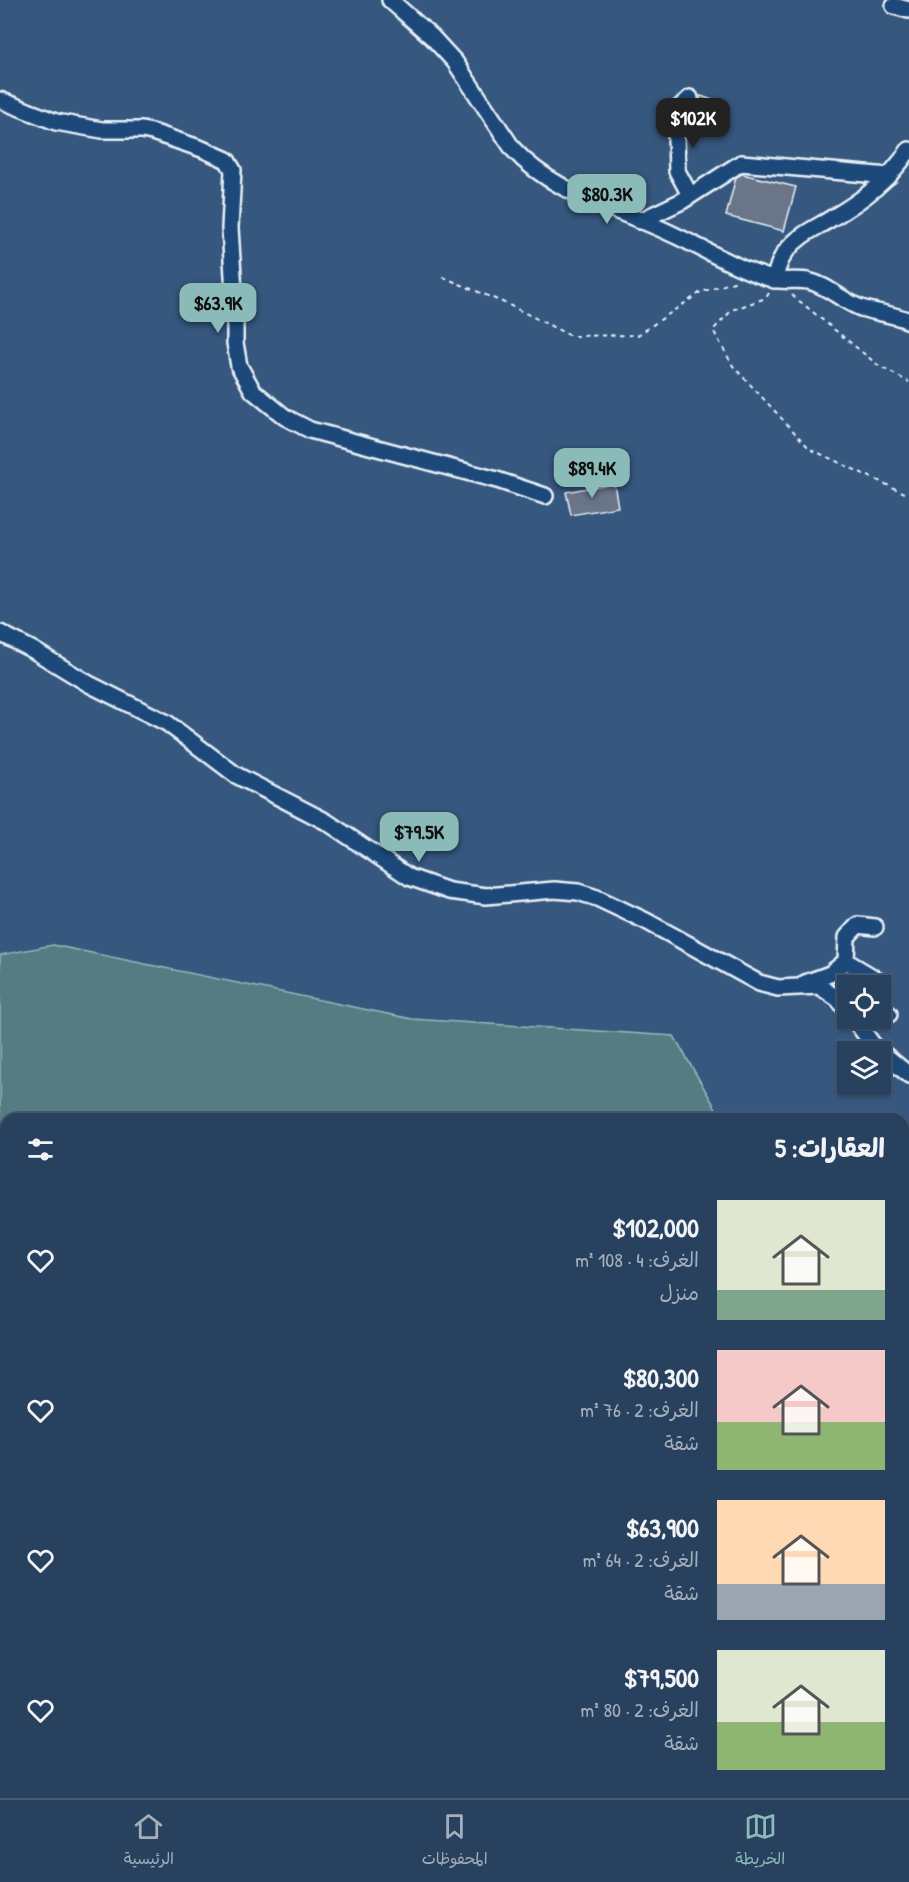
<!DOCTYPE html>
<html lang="ar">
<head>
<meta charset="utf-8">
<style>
	:root { --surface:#28415e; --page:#344c67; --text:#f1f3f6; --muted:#a5afbc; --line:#445a73; --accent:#8bbbb9 }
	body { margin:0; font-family:"Patrick Hand","Playpen Sans Arabic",sans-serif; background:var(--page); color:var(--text); direction:rtl; height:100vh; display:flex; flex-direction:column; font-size:22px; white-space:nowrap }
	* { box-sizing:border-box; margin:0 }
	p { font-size:20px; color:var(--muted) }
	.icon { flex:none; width:33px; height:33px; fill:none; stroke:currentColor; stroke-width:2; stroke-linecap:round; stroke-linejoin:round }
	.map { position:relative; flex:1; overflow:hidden; direction:ltr }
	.side { position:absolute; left:0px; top:1113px; width:909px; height:686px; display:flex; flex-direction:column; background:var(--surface); border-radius:18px 18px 0 0; box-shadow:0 2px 4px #0004,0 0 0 2px var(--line); direction:rtl }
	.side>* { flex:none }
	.tools { position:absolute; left:837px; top:975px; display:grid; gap:12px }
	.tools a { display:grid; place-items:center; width:54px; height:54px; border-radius:0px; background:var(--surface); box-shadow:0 2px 4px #0004,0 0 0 2px var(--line); font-size:30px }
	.price { position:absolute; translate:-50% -51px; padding:0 14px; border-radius:12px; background:var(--accent); color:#111; font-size:20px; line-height:39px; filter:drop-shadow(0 2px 3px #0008) }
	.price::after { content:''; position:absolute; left:50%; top:36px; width:18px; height:14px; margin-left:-9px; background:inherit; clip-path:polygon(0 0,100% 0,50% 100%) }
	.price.on { background:#222; color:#fff }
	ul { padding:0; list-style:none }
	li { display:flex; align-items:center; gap:18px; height:150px; padding:0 24px }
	li span { display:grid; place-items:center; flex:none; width:168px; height:120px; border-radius:0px; color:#555 }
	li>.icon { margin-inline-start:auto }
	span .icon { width:72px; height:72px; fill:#fffc; stroke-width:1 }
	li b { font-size:26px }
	h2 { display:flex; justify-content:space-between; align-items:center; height:72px; padding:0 24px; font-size:26px }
	.tab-bar { display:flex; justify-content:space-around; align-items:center; height:84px; border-top:2px solid var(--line); background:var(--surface); font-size:16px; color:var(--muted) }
	.tab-bar a { display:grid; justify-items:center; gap:3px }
	.tab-bar .on { color:var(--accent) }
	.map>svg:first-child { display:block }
</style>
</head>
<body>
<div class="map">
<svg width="909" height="1798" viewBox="0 0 909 1798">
	<rect width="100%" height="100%" fill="#36577e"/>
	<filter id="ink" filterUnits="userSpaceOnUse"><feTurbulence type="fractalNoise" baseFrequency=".0167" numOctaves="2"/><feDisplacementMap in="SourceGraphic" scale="12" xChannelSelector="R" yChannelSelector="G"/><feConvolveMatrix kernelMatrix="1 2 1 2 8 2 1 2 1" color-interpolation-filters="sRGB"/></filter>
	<g filter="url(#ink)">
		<path fill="#557c82" stroke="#9eb6bd" stroke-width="1.5" d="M53 945 412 1019 674 1036 722 1119H6V1261L0 1263V955Z"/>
		<g fill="#6a7589" stroke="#e8f1f8" stroke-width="1.5">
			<path d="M701 96 724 104 720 115 697 108Z"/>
			<path d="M742 174 796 187 784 231 726 216 736 177Z"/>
			<path d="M614 483 618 507 571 515 566 492Z"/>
		</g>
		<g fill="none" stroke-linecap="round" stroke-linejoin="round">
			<g stroke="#e8f1f8" stroke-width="20">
				<g id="street">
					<path d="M390 0 432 37 455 62 513 149C554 195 619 208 672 234 705 249 737 269 772 279 784 282 796 279 808 281 827 285 842 301 861 308 877 313 894 314 909 321"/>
					<path d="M894 6 909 10"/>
					<path d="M690 98 679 108 676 136 677 171 690 195"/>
					<path d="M0 100 56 122 102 130H142L152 132 202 149 227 160 233 170 230 228 235 307V343L239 366 253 391 285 417 310 430 497 480 545 496"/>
					<path d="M640 221 682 201 741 163 889 176"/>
					<path d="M774 280C777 270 780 258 787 250 800 234 816 228 832 218 863 200 889 180 909 150"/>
					<path d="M0 633 33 650 89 684 167 723 236 775 327 822 409 877 449 891 486 896 554 890 578 892 597 898 646 921 759 983 778 988 819 986 838 999 848 1012"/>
					<path d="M846 961 876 979 880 986"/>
					<path d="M805 983 830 974 846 961 847 937 858 925 875 927"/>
					<path d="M880 1006 889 1014"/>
					<path d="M853 1018 874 1046 909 1075"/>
					<path d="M0 1397 6 1392"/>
					<path d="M903 1590 909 1588"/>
					<path d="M0 1626 6 1617"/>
					<path d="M0 1725 6 1728"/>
					<path d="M156 1792 169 1798"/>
					<path d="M475 1792 479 1798"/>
					<path d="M278 1798 287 1792"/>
				</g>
			</g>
			<g stroke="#e8f1f8" stroke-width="2" stroke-dasharray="4.5 4.5" stroke-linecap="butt">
				<path d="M443 277 507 304 571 336 638 335 701 292 737 281"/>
				<path d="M769 293 766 298 732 310 713 330 733 366 810 449 909 495"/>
				<path d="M792 295 879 366 909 382"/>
			</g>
			<use href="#street" stroke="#1f4a7a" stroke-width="15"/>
		</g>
	</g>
</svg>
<div class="tools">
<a><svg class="icon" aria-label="locate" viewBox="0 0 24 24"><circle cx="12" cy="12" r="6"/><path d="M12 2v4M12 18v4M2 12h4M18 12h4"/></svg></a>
<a><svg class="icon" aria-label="layers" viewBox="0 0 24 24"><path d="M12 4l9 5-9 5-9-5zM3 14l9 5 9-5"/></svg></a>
</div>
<b class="price on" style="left:693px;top:149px">$102K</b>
<b class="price" style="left:607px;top:225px">$80.3K</b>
<b class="price" style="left:218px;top:334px">$63.9K</b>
<b class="price" style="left:592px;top:499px">$89.4K</b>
<b class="price" style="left:419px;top:863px">$79.5K</b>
<section class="side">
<h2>العقارات: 5<svg class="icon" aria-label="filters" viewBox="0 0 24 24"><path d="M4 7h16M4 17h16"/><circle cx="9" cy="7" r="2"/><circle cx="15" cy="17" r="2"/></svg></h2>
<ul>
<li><span style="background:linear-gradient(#dfe7d0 75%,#7fa58c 0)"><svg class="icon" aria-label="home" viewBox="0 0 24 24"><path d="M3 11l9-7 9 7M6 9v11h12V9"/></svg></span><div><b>$102,000</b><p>الغرف: 4 · 108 m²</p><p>منزل</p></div><svg class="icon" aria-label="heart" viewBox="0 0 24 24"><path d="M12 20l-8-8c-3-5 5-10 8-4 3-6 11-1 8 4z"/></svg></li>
<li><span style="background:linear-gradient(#f6c9c9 60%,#8fb573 0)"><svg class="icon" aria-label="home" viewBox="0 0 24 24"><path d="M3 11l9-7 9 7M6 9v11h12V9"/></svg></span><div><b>$80,300</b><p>الغرف: 2 · 76 m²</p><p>شقة</p></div><svg class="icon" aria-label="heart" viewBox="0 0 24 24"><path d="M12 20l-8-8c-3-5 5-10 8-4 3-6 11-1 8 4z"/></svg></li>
<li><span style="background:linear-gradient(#ffd9b3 70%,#9aa5b1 0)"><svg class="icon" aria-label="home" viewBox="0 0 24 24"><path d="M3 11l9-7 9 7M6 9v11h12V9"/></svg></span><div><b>$63,900</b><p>الغرف: 2 · 64 m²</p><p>شقة</p></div><svg class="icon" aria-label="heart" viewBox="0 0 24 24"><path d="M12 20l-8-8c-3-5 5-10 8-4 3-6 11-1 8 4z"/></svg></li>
<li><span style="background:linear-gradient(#dfe7d0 60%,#8fb573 0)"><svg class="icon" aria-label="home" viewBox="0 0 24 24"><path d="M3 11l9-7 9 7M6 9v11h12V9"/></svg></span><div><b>$79,500</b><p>الغرف: 2 · 80 m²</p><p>شقة</p></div><svg class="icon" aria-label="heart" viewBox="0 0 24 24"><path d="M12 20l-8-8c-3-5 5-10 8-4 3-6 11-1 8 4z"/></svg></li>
</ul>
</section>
</div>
<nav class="tab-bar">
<a class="on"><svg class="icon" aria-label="map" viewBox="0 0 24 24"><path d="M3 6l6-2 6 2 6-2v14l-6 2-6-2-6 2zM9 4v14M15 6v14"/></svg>الخريطة</a>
<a><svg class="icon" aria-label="saved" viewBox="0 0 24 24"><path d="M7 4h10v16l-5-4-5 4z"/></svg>المحفوظات</a>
<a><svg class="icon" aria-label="home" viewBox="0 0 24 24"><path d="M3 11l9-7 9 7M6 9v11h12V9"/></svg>الرئيسية</a>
</nav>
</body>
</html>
